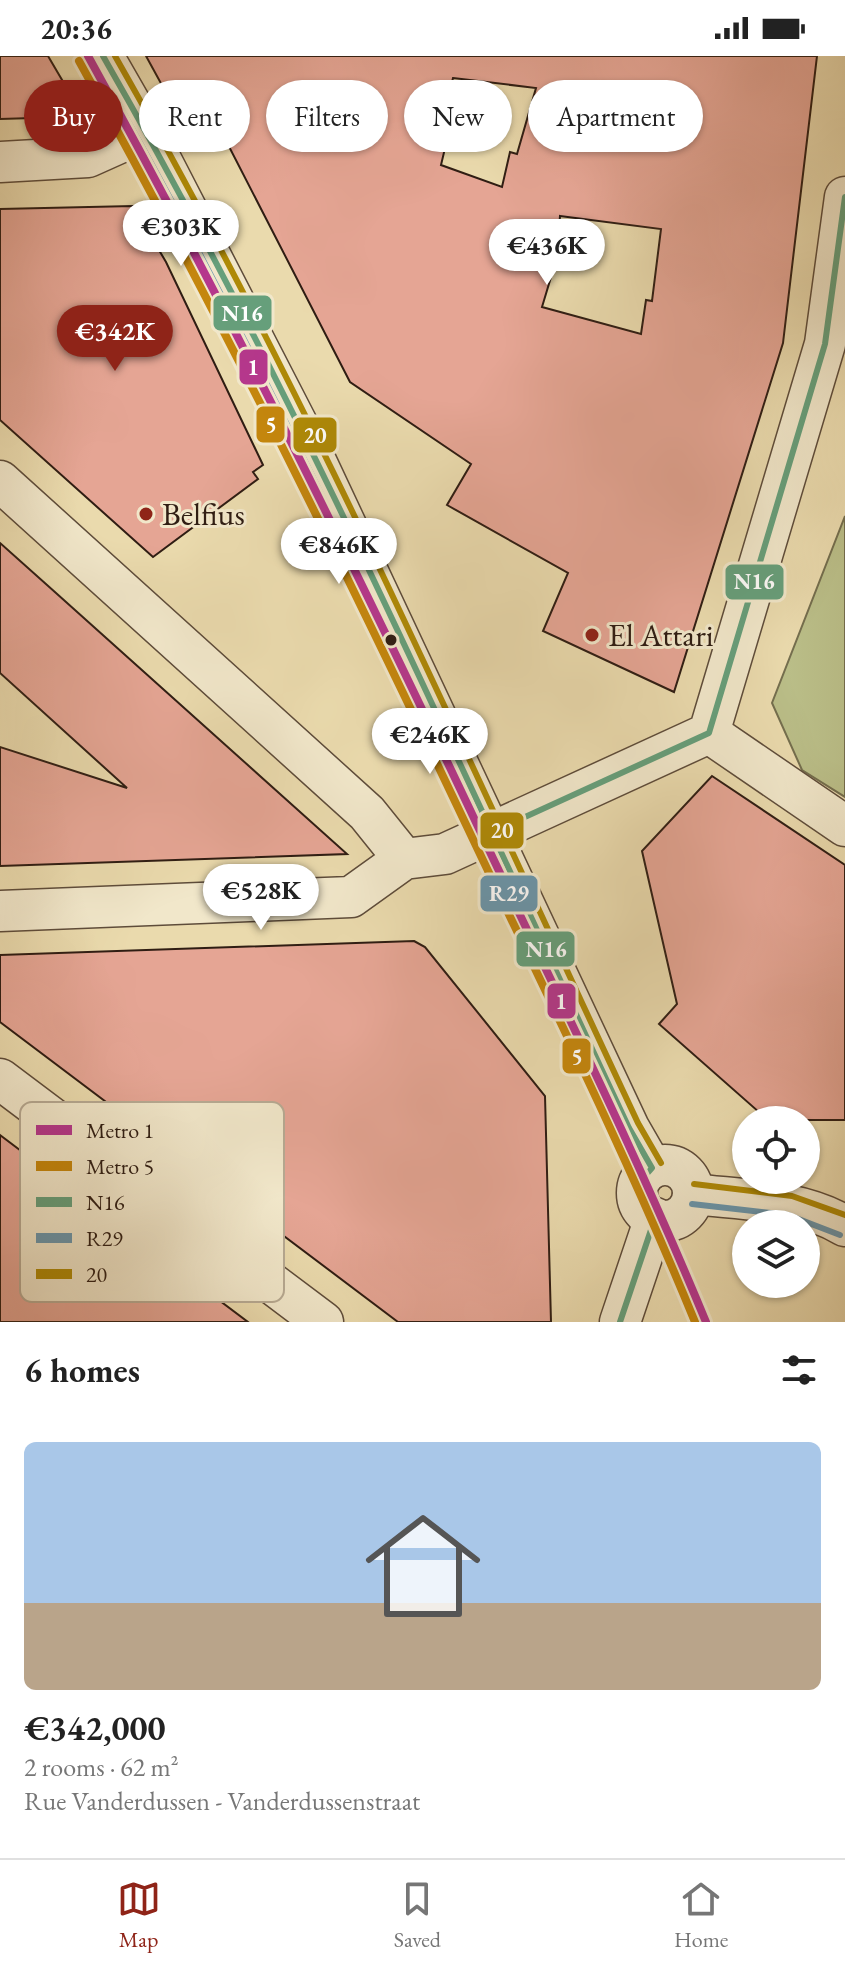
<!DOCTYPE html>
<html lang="en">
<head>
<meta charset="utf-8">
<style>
	:root { --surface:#fff; --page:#f6f6f6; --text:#222; --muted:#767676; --line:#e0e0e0; --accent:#8f2418 }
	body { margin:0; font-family:"EB Garamond",serif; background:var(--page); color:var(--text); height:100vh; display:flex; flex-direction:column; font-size:30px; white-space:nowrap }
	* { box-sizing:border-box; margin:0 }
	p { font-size:26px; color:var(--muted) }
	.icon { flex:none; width:44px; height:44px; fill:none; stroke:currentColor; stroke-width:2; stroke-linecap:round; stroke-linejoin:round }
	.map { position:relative; height:1266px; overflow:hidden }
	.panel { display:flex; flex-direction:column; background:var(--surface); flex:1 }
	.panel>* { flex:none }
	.top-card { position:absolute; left:24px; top:24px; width:798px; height:72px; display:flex; gap:16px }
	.buttons { position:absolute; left:732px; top:1050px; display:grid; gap:16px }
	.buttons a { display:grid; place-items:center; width:88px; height:88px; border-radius:50%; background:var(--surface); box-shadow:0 2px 6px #0004; font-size:40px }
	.price { position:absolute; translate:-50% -68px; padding:0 18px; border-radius:28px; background:#fff; color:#222; font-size:26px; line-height:52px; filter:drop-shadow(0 2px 4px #0008) }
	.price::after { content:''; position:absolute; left:50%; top:48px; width:24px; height:18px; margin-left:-12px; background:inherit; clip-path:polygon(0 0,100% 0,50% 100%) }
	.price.selected { background:var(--accent); color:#fff }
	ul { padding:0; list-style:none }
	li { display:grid; align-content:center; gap:16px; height:424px; padding:0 24px }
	li span { display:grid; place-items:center; height:248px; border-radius:12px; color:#555 }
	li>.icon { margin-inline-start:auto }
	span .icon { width:144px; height:144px; fill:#fffc; stroke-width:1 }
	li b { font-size:34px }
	h2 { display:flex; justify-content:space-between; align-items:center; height:96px; padding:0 24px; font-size:34px }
	.pill { padding:0 28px; border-radius:36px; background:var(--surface); box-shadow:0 2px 6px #0004; font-size:28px; line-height:72px }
	.pill.selected { background:var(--accent); color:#fff }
	.status { display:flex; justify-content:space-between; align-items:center; height:56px; padding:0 40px; background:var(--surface); direction:ltr }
	.status svg { height:22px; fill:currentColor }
	.dock { display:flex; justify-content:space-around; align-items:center; height:112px; border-top:2px solid var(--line); background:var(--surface); font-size:22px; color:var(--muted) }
	.dock a { display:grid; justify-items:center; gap:4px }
	.dock .selected { color:var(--accent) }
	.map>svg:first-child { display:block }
</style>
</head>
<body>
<div class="status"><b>20:36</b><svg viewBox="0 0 49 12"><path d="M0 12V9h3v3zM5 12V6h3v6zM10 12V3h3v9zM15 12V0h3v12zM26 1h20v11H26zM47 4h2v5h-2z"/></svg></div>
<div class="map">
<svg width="845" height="1266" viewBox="0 0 845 1266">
	<rect width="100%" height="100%" fill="#eadaad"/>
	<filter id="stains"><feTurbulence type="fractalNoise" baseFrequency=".0025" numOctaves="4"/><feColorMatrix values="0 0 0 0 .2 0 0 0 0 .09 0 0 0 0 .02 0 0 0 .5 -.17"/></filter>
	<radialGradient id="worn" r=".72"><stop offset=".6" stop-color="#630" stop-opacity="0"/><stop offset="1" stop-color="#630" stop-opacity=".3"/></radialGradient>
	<path fill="#babe88" stroke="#746e4e" stroke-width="2" d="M845 460V741L802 714 772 647Z"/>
	<g fill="#e5a594" stroke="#2f1d13" stroke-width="2" fill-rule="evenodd">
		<path d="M0 0H48L75 46 66 61 0 63Z"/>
		<path d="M146 0H817L783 287 674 636 543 575 568 517 447 449 471 408 350 326 202 38 175 53ZM453 22 536 32 517 98 510 96 502 131 441 109 446 88 437 85ZM560 160 661 173 652 245 646 244 641 278 542 251 557 201Z"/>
		<path d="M133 150 166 206 263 409 253 416 258 423 153 501 0 364V153Z"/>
		<path d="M0 487 56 537 347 798 0 810V691L127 732 0 617Z"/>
		<path d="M712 720 845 809V1064H768L659 968 677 948 642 795Z"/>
		<path d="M414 885 425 891 545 1040 551 1266H398L0 966V899Z"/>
		<path d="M0 1079 78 1138 248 1266H0Z"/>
	</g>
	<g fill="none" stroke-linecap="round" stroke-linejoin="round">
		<g stroke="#5e4c3a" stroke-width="43">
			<g id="minor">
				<path d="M103 0 146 75 311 395 629 1072 652 1112"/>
				<path d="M0 106 88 101 146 75"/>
				<path d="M0 425 367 757 404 803"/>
				<path d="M709 677 845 770"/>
				<path d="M0 855 351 841 404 803 445 798 709 677 825 288 845 141"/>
				<path d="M0 1023 323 1266"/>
				<circle cx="665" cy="1137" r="28"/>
				<path d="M693 1138C744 1144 800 1143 845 1170"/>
				<path d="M620 1266 655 1162"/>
			</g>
		</g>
		<use href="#minor" stroke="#f1e7ca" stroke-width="40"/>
		<g stroke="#f1e7ca" stroke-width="12">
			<g id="bus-1">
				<path d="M103 0C301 345 460 712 629 1072L652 1112C635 1129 635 1147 655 1162L620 1266"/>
				<path d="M492 776 709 677 825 288 845 141"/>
			</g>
		</g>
		<g stroke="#f1e7ca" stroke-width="12">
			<g id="bus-2">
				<path d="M94 5C292 350 451 717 620 1076L643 1117"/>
				<path d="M692 1148 788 1159 840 1179"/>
			</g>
		</g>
		<g stroke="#f1e7ca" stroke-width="12">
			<g id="bus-3">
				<path d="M115 0C311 343 470 709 638 1067L661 1107"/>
				<path d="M694 1128 792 1140 845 1159"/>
			</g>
		</g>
		<use href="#bus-1" stroke="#669f7b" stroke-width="6"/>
		<use href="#bus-2" stroke="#6a96ac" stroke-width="6"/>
		<use href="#bus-3" stroke="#ae8907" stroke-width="6"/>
		<g stroke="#f1e7ca" stroke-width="14">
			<path id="metro-1" d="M88 0C232 260 363 527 490 796 564 952 640 1106 706 1266"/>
		</g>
		<g stroke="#f1e7ca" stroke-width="14">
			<path id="metro-2" d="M79 5C223 264 353 530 480 798 554 953 630 1107 695 1266"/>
		</g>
		<use href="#metro-1" stroke="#b5378c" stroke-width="8"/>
		<use href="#metro-2" stroke="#c4860d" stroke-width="8"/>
	</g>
	<g fill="#8f2418" stroke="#f1e7ca" stroke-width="3">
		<circle cx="146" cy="458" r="8"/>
		<circle cx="592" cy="579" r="8"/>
	</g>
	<circle fill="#2f1d13" stroke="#f1e7ca" stroke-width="3" cx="391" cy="584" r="7"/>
	<g text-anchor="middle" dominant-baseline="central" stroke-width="6" stroke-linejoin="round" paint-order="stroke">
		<g font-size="32" fill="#2f1d13" stroke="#f1e7ca" text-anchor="start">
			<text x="162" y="458">Belfius</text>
			<text x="608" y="579">El Attari</text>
		</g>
	</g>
	<rect x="20" y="1046" width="264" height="200" rx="12" fill="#f1e7ca" stroke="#b7aa93" stroke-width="2"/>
	<rect x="36" y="1069" width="36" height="10" fill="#b5378c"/>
	<rect x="36" y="1105" width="36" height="10" fill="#c4860d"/>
	<rect x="36" y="1141" width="36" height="10" fill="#669f7b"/>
	<rect x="36" y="1177" width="36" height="10" fill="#6a96ac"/>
	<rect x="36" y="1213" width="36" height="10" fill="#ae8907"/>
	<g font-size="22" fill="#2f1d13">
		<text x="86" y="1082">Metro 1</text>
		<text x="86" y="1118">Metro 5</text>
		<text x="86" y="1154">N16</text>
		<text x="86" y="1190">R29</text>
		<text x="86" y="1226">20</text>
	</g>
	<g stroke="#f1e7ca" stroke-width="3">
		<rect x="212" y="238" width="61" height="38" rx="8" fill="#669f7b"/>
		<rect x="238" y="292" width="31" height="38" rx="8" fill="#b5378c"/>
		<rect x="255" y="349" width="31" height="39" rx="8" fill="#c4860d"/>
		<rect x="292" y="360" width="46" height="38" rx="8" fill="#ae8907"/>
		<rect x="724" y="507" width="61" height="38" rx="8" fill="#669f7b"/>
		<rect x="479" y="755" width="46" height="39" rx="8" fill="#ae8907"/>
		<rect x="479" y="818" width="60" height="39" rx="8" fill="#6a96ac"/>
		<rect x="515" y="874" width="61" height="38" rx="8" fill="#669f7b"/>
		<rect x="546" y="926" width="31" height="38" rx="8" fill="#b5378c"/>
		<rect x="561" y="981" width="31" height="38" rx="8" fill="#c4860d"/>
	</g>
	<g font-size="22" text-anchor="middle" font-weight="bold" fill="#fff">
		<text x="242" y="265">N16</text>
		<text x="253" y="319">1</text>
		<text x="271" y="376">5</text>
		<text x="315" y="387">20</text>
		<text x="754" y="533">N16</text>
		<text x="502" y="782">20</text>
		<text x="509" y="845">R29</text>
		<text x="546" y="901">N16</text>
		<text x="561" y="953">1</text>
		<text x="577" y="1008">5</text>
	</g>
	<rect width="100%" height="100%" filter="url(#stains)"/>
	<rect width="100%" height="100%" fill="url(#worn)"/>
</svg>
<div class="buttons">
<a><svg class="icon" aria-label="locate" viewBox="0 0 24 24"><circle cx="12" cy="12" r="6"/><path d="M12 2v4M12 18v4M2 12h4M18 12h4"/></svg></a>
<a><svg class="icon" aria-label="layers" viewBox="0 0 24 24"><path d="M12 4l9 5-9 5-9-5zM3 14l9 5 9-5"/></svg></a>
</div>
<b class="price" style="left:181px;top:212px">€303K</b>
<b class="price" style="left:547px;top:231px">€436K</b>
<b class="price selected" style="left:115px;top:317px">€342K</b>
<b class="price" style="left:339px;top:530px">€846K</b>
<b class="price" style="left:430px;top:720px">€246K</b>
<b class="price" style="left:261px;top:876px">€528K</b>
<div class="top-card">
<a class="pill selected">Buy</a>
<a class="pill">Rent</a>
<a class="pill">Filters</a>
<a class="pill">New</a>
<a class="pill">Apartment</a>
</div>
</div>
<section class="panel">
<h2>6 homes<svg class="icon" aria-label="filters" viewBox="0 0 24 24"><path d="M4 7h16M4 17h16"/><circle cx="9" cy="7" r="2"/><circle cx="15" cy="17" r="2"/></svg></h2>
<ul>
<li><span style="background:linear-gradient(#a9c7e8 65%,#b9a48a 0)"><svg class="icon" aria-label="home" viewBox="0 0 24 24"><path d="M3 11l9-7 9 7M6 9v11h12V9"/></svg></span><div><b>€342,000</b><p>2 rooms · 62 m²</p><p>Rue Vanderdussen - Vanderdussenstraat</p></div></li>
</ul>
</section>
<nav class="dock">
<a class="selected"><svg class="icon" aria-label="map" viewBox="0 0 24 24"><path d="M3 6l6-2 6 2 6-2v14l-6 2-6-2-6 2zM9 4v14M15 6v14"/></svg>Map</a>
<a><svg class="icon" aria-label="saved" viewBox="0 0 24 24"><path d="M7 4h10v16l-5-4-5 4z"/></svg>Saved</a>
<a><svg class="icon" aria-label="home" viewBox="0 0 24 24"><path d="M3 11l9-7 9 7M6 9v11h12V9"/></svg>Home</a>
</nav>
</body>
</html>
